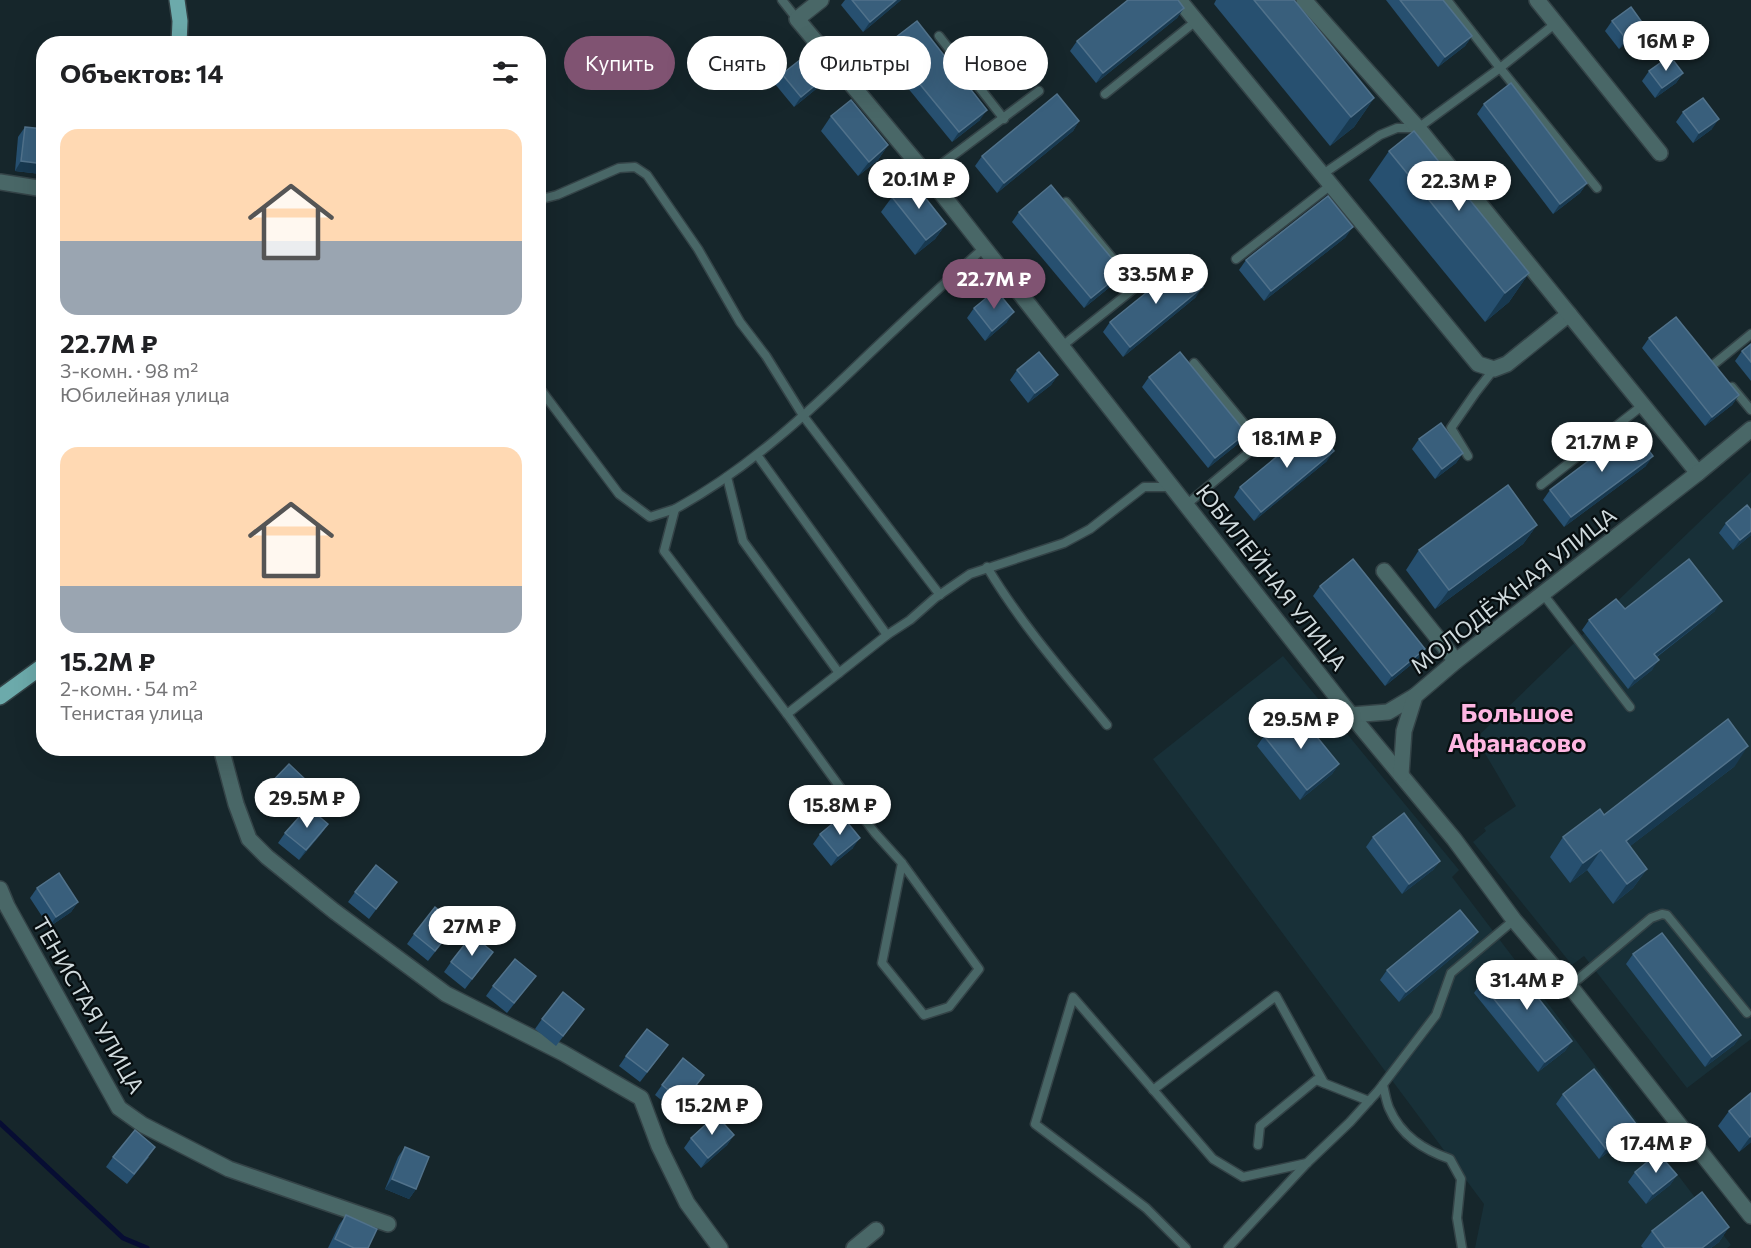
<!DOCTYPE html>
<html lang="ru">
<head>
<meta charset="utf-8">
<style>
	:root { --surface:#fff; --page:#f6f6f6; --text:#202124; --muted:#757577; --accent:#805372 }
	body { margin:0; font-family:Commissioner,sans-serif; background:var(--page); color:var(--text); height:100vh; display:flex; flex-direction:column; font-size:22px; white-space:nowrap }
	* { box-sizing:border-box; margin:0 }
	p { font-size:20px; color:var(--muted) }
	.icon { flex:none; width:33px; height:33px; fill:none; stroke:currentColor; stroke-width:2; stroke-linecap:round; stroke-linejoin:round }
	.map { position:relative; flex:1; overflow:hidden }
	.details { position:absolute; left:36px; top:36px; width:510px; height:720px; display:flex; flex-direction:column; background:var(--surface); border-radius:24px; box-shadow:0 6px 24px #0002 }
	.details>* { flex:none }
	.banner { position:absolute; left:564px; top:36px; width:570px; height:54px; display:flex; gap:12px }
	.price { position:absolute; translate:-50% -51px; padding:0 14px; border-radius:21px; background:#fff; color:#222; font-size:20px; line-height:39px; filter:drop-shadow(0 2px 3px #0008) }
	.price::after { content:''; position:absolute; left:50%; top:36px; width:18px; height:14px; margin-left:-9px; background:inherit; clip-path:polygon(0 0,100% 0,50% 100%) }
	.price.on { background:var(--accent); color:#fff }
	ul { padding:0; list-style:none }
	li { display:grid; align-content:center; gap:12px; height:318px; padding:0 24px }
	li span { display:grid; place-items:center; height:186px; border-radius:18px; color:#555 }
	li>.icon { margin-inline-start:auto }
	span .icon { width:108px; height:108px; fill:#fffc; stroke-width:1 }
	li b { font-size:26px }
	h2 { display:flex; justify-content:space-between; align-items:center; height:72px; padding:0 24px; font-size:26px }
	.pill { padding:0 21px; border-radius:27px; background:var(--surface); box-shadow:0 6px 24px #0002; font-size:21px; line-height:54px }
	.pill.on { background:var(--accent); color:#fff }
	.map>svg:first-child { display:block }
</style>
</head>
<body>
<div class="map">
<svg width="1751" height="1248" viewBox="0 0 1751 1248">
	<rect width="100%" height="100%" fill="#16262b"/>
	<g fill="#183038">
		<path d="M1751 472V1039L1687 1088 1584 956 1572 965 1473 842 1486 831 1484 828 1516 806 1476 738Z"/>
		<path d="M1283 656 1459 870 1452 877 1731 1245 1727 1248H1475L1484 1204 1153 759Z"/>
	</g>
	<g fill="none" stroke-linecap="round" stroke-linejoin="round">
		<path stroke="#070d33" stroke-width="5" d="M0 1123 123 1238 147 1248"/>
		<g stroke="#344347" stroke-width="11">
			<g id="service">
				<path d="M782 0 797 19"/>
				<path d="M1447 0 1500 68 1597 188"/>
				<path d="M939 36 1004 119"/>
				<path d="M1105 94 1196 21"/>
				<path d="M1323 174 1380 135 1397 128H1418L1500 68 1556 23"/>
				<path d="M927 175 1039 91"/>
				<path d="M538 200 557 195 619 168 635 167 647 175 698 249 740 322 766 356 804 417 940 595"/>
				<path d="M1236 259 1331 185"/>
				<path d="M1136 287 1166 262"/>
				<path d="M1061 347 1136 287 1066 202"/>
				<path d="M1713 365 1751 334"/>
				<path d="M538 386 619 494 650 517 675 509"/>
				<path d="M1732 387 1751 410"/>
				<path d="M757 455 887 635"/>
				<path d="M1468 456 1451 428 1476 392 1494 369"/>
				<path d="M727 477 743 541 839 673"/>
				<path d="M1541 485 1643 405"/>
				<path d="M1186 505 1260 443 1194 363"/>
				<path d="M987 567C1021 624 1065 674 1107 725"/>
				<path d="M1543 594 1630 707"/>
				<path d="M787 714 664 551 675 509C749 469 810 411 870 353 908 317 945 282 984 248"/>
				<path d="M902 863 882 963 924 1015 949 1007 979 969 902 863 875 833 842 790 787 714 887 635 910 620 935 598 970 574 1064 543 1090 529 1144 487H1172"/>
				<path d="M1570 986 1651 918 1662 914 1667 915 1747 1013"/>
				<path d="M1383 1085C1385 1093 1386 1101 1389 1108 1401 1136 1424 1150 1450 1159L1461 1179 1457 1218 1462 1248"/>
				<path d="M1153 1090 1276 996 1324 1083"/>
				<path d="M1258 1145 1260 1126 1316 1080 1369 1101"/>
				<path d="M1186 1248 1146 1208 1035 1124 1073 997 1213 1159 1243 1177 1307 1163"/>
				<path d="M1228 1248 1307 1163 1350 1122 1378 1091 1436 1015 1451 973 1514 920"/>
			</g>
		</g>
		<g stroke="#344347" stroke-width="18">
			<g id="minor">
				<path d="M821 0 797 19 927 175 1351 715 1454 839 1514 920 1570 986 1751 1216"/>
				<path d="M1179 0 1478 364 1494 369 1507 364 1569 314"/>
				<path d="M1304 0 1418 128 1698 473"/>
				<path d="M1537 0 1660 153"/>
				<path d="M0 182 44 189"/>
				<path d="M1384 571 1456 661"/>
				<path d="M1351 715 1388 712 1415 696"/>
				<path d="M221 748 236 804 249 839 267 857 334 911 446 994 563 1053 641 1098 659 1146 687 1203 720 1248"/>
				<path d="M1401 775 1404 731 1415 696 1456 661 1698 473 1751 429"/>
				<path d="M0 889 7 906 119 1108 143 1125 229 1169 388 1224"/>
				<path d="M854 1248 876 1230"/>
			</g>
		</g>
		<g stroke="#344347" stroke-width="18">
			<g id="primary">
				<path d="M177 0 180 21 179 44"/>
				<path d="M0 697 44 665"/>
			</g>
		</g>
		<use href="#service" stroke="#496767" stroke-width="8"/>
		<use href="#minor" stroke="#496767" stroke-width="15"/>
		<use href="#primary" stroke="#6caaab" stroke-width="15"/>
	</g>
	<g fill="#275070">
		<path d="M845 0H901L863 32 841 5Z"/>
		<path d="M1216 0H1294L1374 98 1354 127 1330 146 1214 4Z"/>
		<path d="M1386 0H1443L1472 36 1465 46 1438 67Z"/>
		<path d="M1184 8 1177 18 1096 83 1070 51 1077 41Z"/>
		<path d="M1612 21 1644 25 1637 35 1619 49 1605 31Z"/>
		<path d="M887 44 980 120 952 142 880 54Z"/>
		<path d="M1649 71 1683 73 1676 83 1655 98 1642 81Z"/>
		<path d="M782 74 823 79 816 89 794 107 775 84Z"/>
		<path d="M1484 104 1587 183 1580 193 1553 214 1477 114Z"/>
		<path d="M1683 112 1712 129 1693 143 1676 122Z"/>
		<path d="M831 116 888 145 878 160 858 176 821 131Z"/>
		<path d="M1079 121 1073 131 997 193 975 166 982 156Z"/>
		<path d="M25 127 44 129V171L41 174 15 171 18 137Z"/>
		<path d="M1389 151 1529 273 1509 302 1485 322 1369 180Z"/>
		<path d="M892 197 946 224 935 239 915 255 881 212Z"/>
		<path d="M1019 212 1116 282 1084 308 1012 222Z"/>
		<path d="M1346 237 1264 301 1239 270 1246 260Z"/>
		<path d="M1196 297 1123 357 1103 332 1110 322Z"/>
		<path d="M974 308 1007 322 985 341 967 318Z"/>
		<path d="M1649 338 1739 395 1732 405 1705 426 1642 348Z"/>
		<path d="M1751 344V381L1735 361 1742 351Z"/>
		<path d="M1017 370 1058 375 1051 385 1028 403 1010 380Z"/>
		<path d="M1149 377 1246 433 1239 443 1208 468 1142 387Z"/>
		<path d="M1419 439 1463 453 1456 463 1435 479 1412 449Z"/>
		<path d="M1327 461 1254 521 1234 497 1240 487Z"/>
		<path d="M1646 466 1564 527 1543 500 1550 490Z"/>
		<path d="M1726 523 1751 535 1733 550 1719 533Z"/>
		<path d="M1537 525 1523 544 1435 609 1406 570 1419 550Z"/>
		<path d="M1320 586 1418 659 1385 686 1313 596Z"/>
		<path d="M1625 609 1715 611 1657 657 1652 670 1628 689 1582 630 1589 620Z"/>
		<path d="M1264 736 1339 764 1332 774 1300 800 1257 746Z"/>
		<path d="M282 748H297L290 756Z"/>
		<path d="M1735 766 1630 846 1647 869 1633 888 1613 904 1587 870 1570 883 1550 857 1563 837 1604 815Z"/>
		<path d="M308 782 301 792 278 817 258 799 265 789Z"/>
		<path d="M328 824 321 834 299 860 278 843 285 833Z"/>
		<path d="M820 834 853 848 831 866 813 844Z"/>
		<path d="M1373 837 1440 861 1433 870 1402 894 1366 847Z"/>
		<path d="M37 888 78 902 71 912 49 927 30 898Z"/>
		<path d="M390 891 369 919 348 902 355 892Z"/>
		<path d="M1478 932 1471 942 1399 1002 1380 980 1387 970Z"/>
		<path d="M414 934H449L428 961 407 944Z"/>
		<path d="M493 952 465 989 444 972 451 962Z"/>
		<path d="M1633 954 1741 1035 1734 1045 1705 1067 1626 964Z"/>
		<path d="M536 976 507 1013 486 996 493 986Z"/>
		<path d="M1481 983 1572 1041 1565 1051 1538 1072 1474 993Z"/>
		<path d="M584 1009 556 1046 535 1029 542 1019Z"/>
		<path d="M661 1055 640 1082 619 1066 626 1056Z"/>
		<path d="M704 1075 676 1112 655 1095 662 1085Z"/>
		<path d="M1751 1093V1142L1739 1152 1718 1126 1729 1111Z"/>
		<path d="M1563 1094 1637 1125 1630 1135 1599 1159 1556 1104Z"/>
		<path d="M734 1135 727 1145 701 1168 684 1148 691 1138Z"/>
		<path d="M405 1147 416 1189 409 1199 385 1189 398 1157Z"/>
		<path d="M113 1157H149L127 1184 106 1167Z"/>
		<path d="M1635 1172 1677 1175 1670 1185 1646 1204 1628 1182Z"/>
		<path d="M346 1215 368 1248H328L339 1225Z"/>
		<path d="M1729 1227 1719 1242 1711 1248H1643L1641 1246 1652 1231Z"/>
	</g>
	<g fill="#183950">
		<path d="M896 0H901L863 32 870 22Z"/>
		<path d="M1184 8 1177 18 1096 83 1103 73Z"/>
		<path d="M1644 25 1637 35 1619 49 1626 39Z"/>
		<path d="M1472 36 1465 46 1438 67 1445 57Z"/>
		<path d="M1683 73 1676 83 1655 98 1662 88Z"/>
		<path d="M823 79 816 89 794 107 801 97Z"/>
		<path d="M1374 98 1354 127 1330 146 1351 117Z"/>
		<path d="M987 110 980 120 952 142 959 132Z"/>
		<path d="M1719 119 1712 129 1693 143 1699 133Z"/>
		<path d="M1079 121 1073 131 997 193 1004 183Z"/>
		<path d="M888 145 878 160 858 176 869 162Z"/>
		<path d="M21 161 44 164V171L41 174 15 171Z"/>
		<path d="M1587 183 1580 193 1553 214 1560 204Z"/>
		<path d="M946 224 935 239 915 255 926 240Z"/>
		<path d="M1353 227 1346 237 1264 301 1271 291Z"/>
		<path d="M1123 272 1116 282 1084 308 1091 298Z"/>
		<path d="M1529 273 1509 302 1485 322 1505 293Z"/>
		<path d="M1203 287 1196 297 1123 357 1130 347Z"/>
		<path d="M1014 312 1007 322 985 341 992 331Z"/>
		<path d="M1058 375 1051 385 1028 403 1035 393Z"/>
		<path d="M1739 395 1732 405 1705 426 1712 417Z"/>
		<path d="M1246 433 1239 443 1208 468 1215 458Z"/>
		<path d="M1334 451 1327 461 1254 521 1261 512Z"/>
		<path d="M1463 453 1456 463 1435 479 1442 469Z"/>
		<path d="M1653 456 1646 466 1564 527 1571 517Z"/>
		<path d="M1537 525 1523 544 1435 609 1449 590Z"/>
		<path d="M1751 531V535L1733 550 1740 540Z"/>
		<path d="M1722 601 1715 611 1647 664 1654 654Z"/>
		<path d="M1425 649 1418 659 1385 686 1392 676Z"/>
		<path d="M1659 660 1652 670 1628 689 1635 679Z"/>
		<path d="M1748 746 1735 766 1612 860 1626 841Z"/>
		<path d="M1339 764 1332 774 1300 800 1307 790Z"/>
		<path d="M308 782 301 792 278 817 285 807Z"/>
		<path d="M328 824 321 834 299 860 306 850Z"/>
		<path d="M860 838 853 848 831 866 838 856Z"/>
		<path d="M1601 850 1587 870 1570 883 1583 863Z"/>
		<path d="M1440 861 1433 870 1402 894 1409 884Z"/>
		<path d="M1647 869 1633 888 1613 904 1627 884Z"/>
		<path d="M78 902 71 912 49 927 56 917Z"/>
		<path d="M1478 932 1471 942 1399 1002 1406 992Z"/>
		<path d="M1741 1035 1734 1045 1705 1067 1712 1057Z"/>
		<path d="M1572 1041 1565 1051 1538 1072 1545 1062Z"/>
		<path d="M1637 1125 1630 1135 1599 1159 1606 1149Z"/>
		<path d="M734 1135 727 1145 701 1168 708 1158Z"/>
		<path d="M1751 1136V1142L1739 1152 1750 1137Z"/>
		<path d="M1677 1175 1670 1185 1646 1204 1653 1194Z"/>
		<path d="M392 1179 416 1189 409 1199 385 1189Z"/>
		<path d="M1729 1227 1719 1242 1711 1248H1702Z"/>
	</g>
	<g fill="#395f7c" stroke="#51728b" stroke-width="1.5">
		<path d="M852 0H896L870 22Z"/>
		<path d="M1128 0H1178L1184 8 1103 73 1077 41Z"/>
		<path d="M1254 0H1294L1374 98 1351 117Z"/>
		<path d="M1400 0H1443L1472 36 1445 57Z"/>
		<path d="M1631 7 1644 25 1626 39 1612 21Z"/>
		<path d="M917 21 987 110 959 132 887 44Z"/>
		<path d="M805 56 823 79 801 97 782 74Z"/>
		<path d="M1670 56 1683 73 1662 88 1649 71Z"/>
		<path d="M1511 83 1587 183 1560 204 1484 104Z"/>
		<path d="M1057 94 1079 121 1004 183 982 156Z"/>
		<path d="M1703 98 1719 119 1699 133 1683 112Z"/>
		<path d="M851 100 888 145 869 162 831 116Z"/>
		<path d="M25 127 44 129V164L21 161Z"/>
		<path d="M1414 131 1529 273 1505 293 1389 151Z"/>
		<path d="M912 181 946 224 926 240 892 197Z"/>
		<path d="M1051 185 1123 272 1091 298 1019 212Z"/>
		<path d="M1328 196 1353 227 1271 291 1246 260Z"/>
		<path d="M1183 263 1203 287 1130 347 1110 322Z"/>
		<path d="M996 290 1014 312 992 331 974 308Z"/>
		<path d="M1676 317 1739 395 1712 417 1649 338Z"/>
		<path d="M1751 344V362L1742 351Z"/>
		<path d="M1039 352 1058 375 1035 393 1017 370Z"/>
		<path d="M1180 352 1246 433 1215 458 1149 377Z"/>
		<path d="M1441 423 1463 453 1442 469 1419 439Z"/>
		<path d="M1314 426 1334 451 1261 512 1240 487Z"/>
		<path d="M1632 428 1653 456 1571 517 1550 490Z"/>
		<path d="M1508 485 1537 525 1449 590 1419 550Z"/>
		<path d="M1747 505 1751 510V531L1740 540 1726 523Z"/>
		<path d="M1353 559 1425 649 1392 676 1320 586Z"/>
		<path d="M1689 559 1722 601 1654 654 1659 660 1635 679 1589 620 1616 599 1625 609Z"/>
		<path d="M1295 710 1339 764 1307 790 1264 736Z"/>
		<path d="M1728 719 1748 746 1626 841 1647 869 1627 884 1601 850 1583 863 1563 837 1600 809 1604 815Z"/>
		<path d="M289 764 308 782 285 807 265 789Z"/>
		<path d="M308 807 328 824 306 850 285 833Z"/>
		<path d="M1404 813 1440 861 1409 884 1373 837Z"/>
		<path d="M842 816 860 838 838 856 820 834Z"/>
		<path d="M376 865 397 882 376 909 355 892Z"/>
		<path d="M59 873 78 902 56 917 37 888Z"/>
		<path d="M435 907 456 924 435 951 414 934Z"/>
		<path d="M1460 910 1478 932 1406 992 1387 970Z"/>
		<path d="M1662 933 1741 1035 1712 1057 1633 954Z"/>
		<path d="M472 935 493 952 472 979 451 962Z"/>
		<path d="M515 959 536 976 514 1003 493 986Z"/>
		<path d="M1509 961 1572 1041 1545 1062 1481 983Z"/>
		<path d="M563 992 584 1009 563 1036 542 1019Z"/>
		<path d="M647 1029 668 1045 647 1072 626 1056Z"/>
		<path d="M683 1058 704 1075 683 1102 662 1085Z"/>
		<path d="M1594 1069 1637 1125 1606 1149 1563 1094Z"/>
		<path d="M1751 1093V1136L1750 1137 1729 1111Z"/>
		<path d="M716 1115 734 1135 708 1158 691 1138Z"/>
		<path d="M135 1130 155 1147 134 1174 113 1157Z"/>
		<path d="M405 1147 429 1157 416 1189 392 1179Z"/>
		<path d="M1658 1153 1677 1175 1653 1194 1635 1172Z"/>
		<path d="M1702 1192 1729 1227 1702 1248H1665L1652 1231Z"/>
		<path d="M346 1215 377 1229 368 1248H354L335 1239Z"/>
	</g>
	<g text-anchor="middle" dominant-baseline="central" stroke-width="4.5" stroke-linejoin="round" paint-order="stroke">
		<g font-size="22" fill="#d0dadd" stroke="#070e10">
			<text transform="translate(1272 577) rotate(52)">ЮБИЛЕЙНАЯ УЛИЦА</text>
			<text transform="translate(1513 590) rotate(-38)">МОЛОДЁЖНАЯ УЛИЦА</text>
			<text transform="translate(89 1005) rotate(60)">ТЕНИСТАЯ УЛИЦА</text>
		</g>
		<g font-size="26" font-weight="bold" fill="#feb6e2" stroke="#070e10">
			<text x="1517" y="711">Большое<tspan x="1517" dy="30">Афанасово</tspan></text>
		</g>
	</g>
</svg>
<b class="price" style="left:1666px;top:72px">16M ₽</b>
<b class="price" style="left:919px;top:210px">20.1M ₽</b>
<b class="price" style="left:1459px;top:212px">22.3M ₽</b>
<b class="price" style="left:1156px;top:305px">33.5M ₽</b>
<b class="price on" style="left:994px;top:310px">22.7M ₽</b>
<b class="price" style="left:1287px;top:469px">18.1M ₽</b>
<b class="price" style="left:1602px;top:473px">21.7M ₽</b>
<b class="price" style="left:1301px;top:750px">29.5M ₽</b>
<b class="price" style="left:307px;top:829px">29.5M ₽</b>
<b class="price" style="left:840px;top:836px">15.8M ₽</b>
<b class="price" style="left:472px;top:957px">27M ₽</b>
<b class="price" style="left:1527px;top:1011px">31.4M ₽</b>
<b class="price" style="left:712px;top:1136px">15.2M ₽</b>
<b class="price" style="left:1656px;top:1174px">17.4M ₽</b>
<div class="banner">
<a class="pill on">Купить</a>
<a class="pill">Снять</a>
<a class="pill">Фильтры</a>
<a class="pill">Новое</a>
</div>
<section class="details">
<h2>Объектов: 14<svg class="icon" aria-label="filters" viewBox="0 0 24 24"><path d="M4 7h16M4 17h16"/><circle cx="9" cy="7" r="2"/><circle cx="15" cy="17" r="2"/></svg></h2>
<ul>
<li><span style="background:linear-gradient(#ffd9b3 60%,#9aa5b1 0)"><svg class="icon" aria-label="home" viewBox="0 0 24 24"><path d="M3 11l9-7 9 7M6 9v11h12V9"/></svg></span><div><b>22.7M ₽</b><p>3-комн. · 98 m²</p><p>Юбилейная улица</p></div></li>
<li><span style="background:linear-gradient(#ffd9b3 75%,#9aa5b1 0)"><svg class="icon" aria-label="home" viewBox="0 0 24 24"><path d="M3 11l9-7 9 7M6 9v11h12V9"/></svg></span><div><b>15.2M ₽</b><p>2-комн. · 54 m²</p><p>Тенистая улица</p></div></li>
</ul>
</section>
</div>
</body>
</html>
